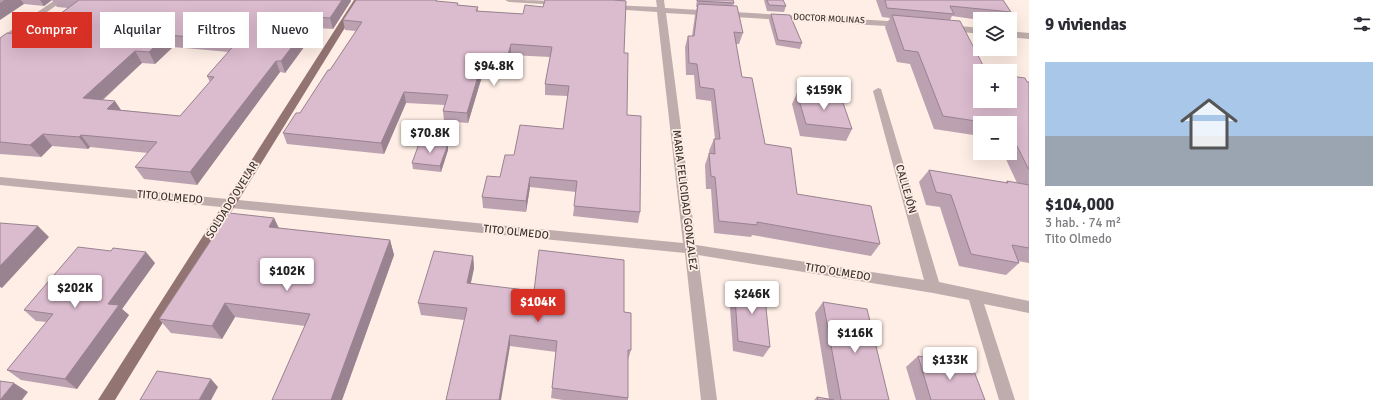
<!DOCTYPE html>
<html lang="es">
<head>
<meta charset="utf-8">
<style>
	:root { --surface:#fff; --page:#f7f7f7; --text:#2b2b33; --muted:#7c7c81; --accent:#d93025 }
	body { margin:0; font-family:Signika,sans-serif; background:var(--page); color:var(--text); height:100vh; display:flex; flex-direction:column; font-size:15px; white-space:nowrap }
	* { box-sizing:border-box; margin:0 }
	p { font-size:13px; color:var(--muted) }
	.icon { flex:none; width:22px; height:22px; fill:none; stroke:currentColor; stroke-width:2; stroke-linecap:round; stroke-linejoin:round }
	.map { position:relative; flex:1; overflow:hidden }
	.details { display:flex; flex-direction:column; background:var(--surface); width:360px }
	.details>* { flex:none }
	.top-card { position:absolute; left:12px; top:12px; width:380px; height:36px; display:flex; gap:8px }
	.buttons { position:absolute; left:973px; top:12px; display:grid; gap:8px }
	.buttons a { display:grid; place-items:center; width:44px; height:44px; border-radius:0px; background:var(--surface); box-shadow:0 4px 16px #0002; font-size:20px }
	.price { position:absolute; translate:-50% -34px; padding:0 9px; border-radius:4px; background:#fff; color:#222; font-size:13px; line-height:26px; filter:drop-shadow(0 1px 2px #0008) }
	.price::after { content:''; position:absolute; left:50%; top:24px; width:12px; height:9px; margin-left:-6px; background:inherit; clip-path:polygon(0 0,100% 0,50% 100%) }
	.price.active { background:var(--accent); color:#fff }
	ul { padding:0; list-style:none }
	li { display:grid; align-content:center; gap:8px; height:212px; padding:0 16px }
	li span { display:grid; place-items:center; height:124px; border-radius:0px; color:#555 }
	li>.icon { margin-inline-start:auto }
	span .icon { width:72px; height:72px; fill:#fffc; stroke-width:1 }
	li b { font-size:17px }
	h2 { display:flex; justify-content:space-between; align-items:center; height:48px; padding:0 16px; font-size:17px }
	.chip { padding:0 14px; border-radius:0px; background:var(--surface); box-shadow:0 4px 16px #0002; font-size:14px; line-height:36px }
	.chip.active { background:var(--accent); color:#fff }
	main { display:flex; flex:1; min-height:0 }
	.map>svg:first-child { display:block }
</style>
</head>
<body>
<main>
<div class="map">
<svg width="1029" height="400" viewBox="0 0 1029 400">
	<rect width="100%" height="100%" fill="#feeee5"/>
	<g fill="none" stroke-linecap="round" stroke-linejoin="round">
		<g fill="#beadac" fill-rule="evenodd">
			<path d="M55 0H64L0 45V38Z"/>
			<path d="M505 0C517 0 557 0 564 3L560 5 509 2Z"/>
			<path d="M656 0H664L665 8 906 22 907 24 903 27 666 13 696 245 924 280 873 91 878 88 881 89 939 282 1029 301V313L984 304 1015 400H999L969 300 933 293 698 255 717 400H701L685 253 0 185V177L683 243 657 12 610 9 606 7 610 5 657 7Z"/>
			<path d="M949 25 980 28V34L946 30V26Z"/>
			<path d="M1010 31 1029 33V39L1010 37Z"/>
		</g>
		<path fill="#927472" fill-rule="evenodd" d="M354 0H362L115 400H98Z"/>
	</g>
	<g fill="#bca1b1" fill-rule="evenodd">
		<path d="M0 0H351V1L333 29 318 28 285 73 280 72 197 185 144 179 135 167 148 153 90 147 88 149 52 146 41 157 0 154V38L31 35 68 8 57 7 52 0 44 6 24 4ZM173 47 229 52 207 76 210 82 180 116 121 110 103 100 142 63 155 64Z"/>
		<path d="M437 0V1L458 5 478 7V11L523 14 543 7 545 0H625L624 53 627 115 640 212 638 223 573 216 576 192 530 187 526 212 483 208 482 197 500 177 514 155 563 129 568 96 545 95V84L550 57 511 55 505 75 483 73 468 123 444 121 443 111 445 105 406 103 384 154 287 144 283 133 300 113 330 70 356 31 345 30 343 20Z"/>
		<path d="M697 0H733L734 3 733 6 743 33 739 44H736L742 77 765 144 797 194 880 244 871 256 752 235 751 237 714 233 711 189H706L705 165 709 153H710L709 151 714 139H715L711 101 696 99 694 75H686L685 47 688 36H692L695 15 697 7H696Z"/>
		<path d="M764 0H783L786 6 784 12 767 11Z"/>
		<path d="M876 0H1003L1011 12 1007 19H980V20L952 16 950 20 980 71 1029 82V263L1018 261 1019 263 1006 275 959 266 940 207 926 205 919 182 929 170 1005 183 1007 181 1017 183 1003 153H1010V123H980V136L934 129 910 64 897 62 885 27 890 18 882 17Z"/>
		<path d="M771 14 802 43 800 49 776 45 769 20Z"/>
		<path d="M797 93 852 129 846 141 800 136 792 104Z"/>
		<path d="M448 150 441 172 413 169 412 163Z"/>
		<path d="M274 218 279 228 390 240 394 255 342 400H272L305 326 235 317 222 339 171 333 159 319Z"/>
		<path d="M473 256 474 268 471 283 624 312 631 350 628 360V400H563L551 398 556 352 510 346 464 320 421 315 418 303Z"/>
		<path d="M155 263 122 309 129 315 77 389 21 380 7 370 47 322 36 321 24 310Z"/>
		<path d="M734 283 770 347 763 357 733 351 729 293Z"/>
		<path d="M823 302 889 400H814L817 397 829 399 815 313Z"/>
		<path d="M918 356 985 400H916L906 367Z"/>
	</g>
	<g fill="#998390">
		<path d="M5 0H21L24 4 0 20V3Z"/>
		<path d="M40 0H52L44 6Z"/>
		<path d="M342 0H351V1L333 29 330 18Z"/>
		<path d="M315 17 318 28 285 73 281 61Z"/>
		<path d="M167 35 173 47 155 64 149 52Z"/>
		<path d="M511 44V55L505 75V65Z"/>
		<path d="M135 51 142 63 91 110 83 98Z"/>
		<path d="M276 61 280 72 197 185 190 172Z"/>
		<path d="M482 63 483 73 468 123 467 113Z"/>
		<path d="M404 92 406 103 384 154 381 143Z"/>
		<path d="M115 101 123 113 107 109Z"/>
		<path d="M43 134 52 146 41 157 30 145Z"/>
		<path d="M81 135 90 147 88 149 79 137Z"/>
		<path d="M448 144V150L441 172 440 166Z"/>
		<path d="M530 177V187L526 212V201Z"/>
		<path d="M274 218 281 233 269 227Z"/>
		<path d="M38 226 49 237 2 288 0 287V266Z"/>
		<path d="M390 240 394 255 342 400H331Z"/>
		<path d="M146 252 155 263 122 309 129 315 77 389 65 379 108 304Z"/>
		<path d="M473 256 474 268 468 295 467 283Z"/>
		<path d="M225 303 235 317 222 339 212 326Z"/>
		<path d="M510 335V346L501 400H499Z"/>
		<path d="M211 379 218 387 211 400H199Z"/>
		<path d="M14 383 28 392 22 400H0Z"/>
	</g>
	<g fill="#dbbbce" stroke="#998390" fill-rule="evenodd">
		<path d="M0 0H5L0 3Z"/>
		<path d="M79 0H342L330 18 315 17 281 61H276L190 172 135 167 157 142 81 135 79 137 43 134 30 145 0 142V38L7 33 31 35ZM167 35 238 41 207 76 214 77 180 116 107 109 115 101 83 98 135 51 149 52Z"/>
		<path d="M356 0H436V1L458 3 457 5 478 7 476 11 523 14 525 5 543 7 545 0H613L626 1 624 53H628L627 115 641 116 640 212 574 206 577 181 530 177 526 201 482 197 487 176 500 177 505 155H514L520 125 563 129 569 86 545 84 552 47 511 44 505 65 482 63 467 113 443 111 448 95 404 92 381 143 283 133 296 113H300L328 70H330L362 22 343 20Z"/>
		<path d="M697 0H733L734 3 697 1Z"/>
		<path d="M767 0H783L786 6 769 5Z"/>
		<path d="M885 0H1003L1011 12 950 6 954 14 887 8Z"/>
		<path d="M698 4 737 6 743 33 734 32 742 77 752 78 765 144 791 148 797 194 871 206 880 244 757 222V225L719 221 715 177 711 176 709 153 715 154 714 139H720L714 89 700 87 697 64 689 63 688 36H694Z"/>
		<path d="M771 14 790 15 802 43 778 40Z"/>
		<path d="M892 15 960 21 986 71H980V101H1010V76L1025 78 1027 82H1029V170L1010 132V123H989L943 116 918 52 904 50Z"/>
		<path d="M797 93 841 97 852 129 806 124Z"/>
		<path d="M420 141 448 144 440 166 412 163Z"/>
		<path d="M929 170 1008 183 1007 181 1029 185V248L1012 245 1019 263 971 254 951 195 936 192Z"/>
		<path d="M229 213 274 218 269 227 390 240 331 400H272L310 314 225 303 212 326 159 319Z"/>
		<path d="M0 223 38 226 0 266Z"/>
		<path d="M78 247 111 251 113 248 146 252 108 304 119 305 65 379 7 370 53 314 24 310Z"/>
		<path d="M539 250 624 260V312L631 313V350H628V398L552 388 557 341 510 335 499 400H446L467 308 418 303 434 251 473 256 467 283 534 291Z"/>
		<path d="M734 283 764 288 770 347 738 341Z"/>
		<path d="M823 302 867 309 889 400H841Z"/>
		<path d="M918 356 972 366 985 400H931Z"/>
		<path d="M157 371 211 379 199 400H140Z"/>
		<path d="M0 381 14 383 0 400Z"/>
		<path d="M817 397 834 400H818Z"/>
	</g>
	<g text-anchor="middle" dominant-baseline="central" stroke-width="3.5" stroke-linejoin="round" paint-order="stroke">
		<g font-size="9" fill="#3c3430" stroke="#feeee5">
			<text transform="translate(829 19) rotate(3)">DOCTOR MOLINAS</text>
		</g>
		<g font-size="11" fill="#3c3430" stroke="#feeee5">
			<text transform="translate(906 189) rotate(74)">CALLEJÓN</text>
			<text transform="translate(170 197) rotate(5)">TITO OLMEDO</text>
			<text transform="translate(232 200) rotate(-58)">SOLDADO OVELAR</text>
			<text transform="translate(685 200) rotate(83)">MARIA FELICIDAD GONZALEZ</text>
			<text transform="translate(516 232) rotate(6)">TITO OLMEDO</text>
			<text transform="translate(838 272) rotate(9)">TITO OLMEDO</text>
		</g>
	</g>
</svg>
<div class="buttons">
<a><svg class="icon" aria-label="layers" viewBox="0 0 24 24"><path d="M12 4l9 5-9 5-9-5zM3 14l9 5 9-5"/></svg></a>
<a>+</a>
<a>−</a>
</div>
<b class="price" style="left:494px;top:87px">$94.8K</b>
<b class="price" style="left:824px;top:111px">$159K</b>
<b class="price" style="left:430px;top:154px">$70.8K</b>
<b class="price" style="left:287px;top:292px">$102K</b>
<b class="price" style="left:75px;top:309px">$202K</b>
<b class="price" style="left:752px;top:315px">$246K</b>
<b class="price active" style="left:538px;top:323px">$104K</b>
<b class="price" style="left:855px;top:354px">$116K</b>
<b class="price" style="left:950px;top:381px">$133K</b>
<div class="top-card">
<a class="chip active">Comprar</a>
<a class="chip">Alquilar</a>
<a class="chip">Filtros</a>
<a class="chip">Nuevo</a>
</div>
</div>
<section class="details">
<h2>9 viviendas<svg class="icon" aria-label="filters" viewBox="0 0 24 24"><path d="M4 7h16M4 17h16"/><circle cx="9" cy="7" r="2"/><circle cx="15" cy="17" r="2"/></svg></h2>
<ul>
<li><span style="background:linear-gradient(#a9c7e8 60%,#9aa5b1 0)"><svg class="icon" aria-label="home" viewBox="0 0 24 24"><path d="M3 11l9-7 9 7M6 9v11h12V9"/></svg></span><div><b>$104,000</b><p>3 hab. · 74 m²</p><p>Tito Olmedo</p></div></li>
</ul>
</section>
</main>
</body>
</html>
